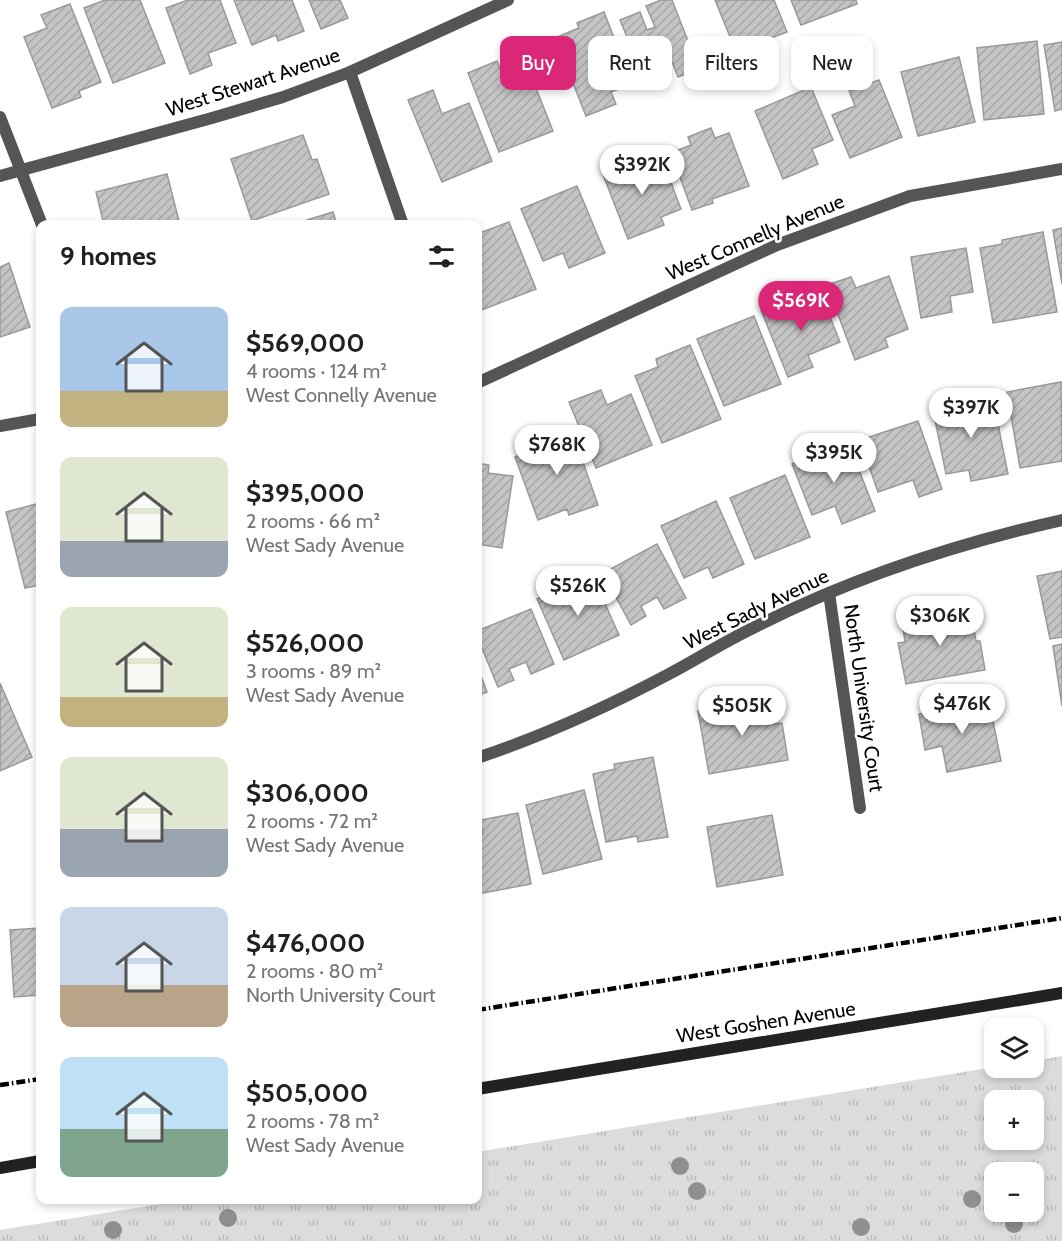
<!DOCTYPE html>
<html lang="en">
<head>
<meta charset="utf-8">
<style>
	:root { --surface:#fff; --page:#f6f6f6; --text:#202124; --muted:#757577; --accent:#db2777 }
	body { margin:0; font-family:Cabin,sans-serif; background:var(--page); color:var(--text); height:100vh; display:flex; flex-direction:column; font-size:22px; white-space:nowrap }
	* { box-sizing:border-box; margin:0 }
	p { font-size:20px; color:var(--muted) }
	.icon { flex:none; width:33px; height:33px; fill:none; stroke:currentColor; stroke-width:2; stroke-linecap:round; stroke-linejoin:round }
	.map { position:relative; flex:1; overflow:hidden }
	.drawer { position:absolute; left:36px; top:220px; width:446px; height:984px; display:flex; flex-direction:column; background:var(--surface); border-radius:12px; box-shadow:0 3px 9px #0003 }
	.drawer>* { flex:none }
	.guide { position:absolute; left:500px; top:36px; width:472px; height:54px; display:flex; gap:12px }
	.tools { position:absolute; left:984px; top:1018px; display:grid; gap:12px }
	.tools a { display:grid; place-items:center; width:60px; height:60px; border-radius:12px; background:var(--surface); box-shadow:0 3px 9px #0003; font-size:30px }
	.price { position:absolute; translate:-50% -51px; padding:0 14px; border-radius:21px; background:#fff; color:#222; font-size:20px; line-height:39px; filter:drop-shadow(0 2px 3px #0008) }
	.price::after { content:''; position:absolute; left:50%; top:36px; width:18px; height:14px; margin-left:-9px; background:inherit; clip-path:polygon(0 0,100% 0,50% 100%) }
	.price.current { background:var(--accent); color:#fff }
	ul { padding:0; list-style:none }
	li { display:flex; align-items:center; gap:18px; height:150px; padding:0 24px }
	li span { display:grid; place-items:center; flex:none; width:168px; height:120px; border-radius:12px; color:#555 }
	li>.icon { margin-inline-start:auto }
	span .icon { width:72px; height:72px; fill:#fffc; stroke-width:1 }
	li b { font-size:26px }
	h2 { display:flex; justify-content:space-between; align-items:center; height:72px; padding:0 24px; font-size:26px }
	.chip { padding:0 21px; border-radius:12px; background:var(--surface); box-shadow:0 3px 9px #0003; font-size:21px; line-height:54px }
	.chip.current { background:var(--accent); color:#fff }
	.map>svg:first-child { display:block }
</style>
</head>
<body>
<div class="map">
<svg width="1062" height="1241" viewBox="0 0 1062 1241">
	<defs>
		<pattern id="grass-tufts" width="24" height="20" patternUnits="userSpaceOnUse" patternTransform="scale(1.5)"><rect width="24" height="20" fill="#dcdcdc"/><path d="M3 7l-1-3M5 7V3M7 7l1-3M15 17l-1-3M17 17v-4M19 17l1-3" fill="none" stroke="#bbb"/></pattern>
		<pattern id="building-hatch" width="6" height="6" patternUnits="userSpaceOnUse" patternTransform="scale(1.5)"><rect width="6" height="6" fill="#c4c4c4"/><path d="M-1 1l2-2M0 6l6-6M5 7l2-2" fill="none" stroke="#a7a7a7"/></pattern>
	</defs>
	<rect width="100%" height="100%" fill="#fff"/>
	<path fill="url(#grass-tufts)" fill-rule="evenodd" d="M1062 1056V1241H0V1230L185 1200H477V1152L994 1067 1034 1068V1061ZM994 1101H1034V1140H994ZM994 1173H1034V1212H994Z"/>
	<g fill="url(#building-hatch)" stroke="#999" stroke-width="1.5">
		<path d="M105 0H140L165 63 113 83 84 8Z"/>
		<path d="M188 0H220L236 43 208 53 212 65 190 74 166 8Z"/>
		<path d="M234 0H292L304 31 278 41 276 35 252 45Z"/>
		<path d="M309 0H340L348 18 321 29Z"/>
		<path d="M661 0H672L699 69 678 77 671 59 641 71 620 20 640 12 647 30 655 27 646 6Z"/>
		<path d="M715 0H774L787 32 758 43 764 58 742 66Z"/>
		<path d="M791 0H856L857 4 801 25Z"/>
		<path d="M70 4 101 82 79 91 81 97 52 108 24 37 47 28 41 15Z"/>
		<path d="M604 12 632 84 611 92 616 104 586 116 555 38 579 28 577 23Z"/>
		<path d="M1037 41 1044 114 984 120 977 48Z"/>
		<path d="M1062 42V109L1055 111 1044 45Z"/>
		<path d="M959 57 975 122 918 136 901 72Z"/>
		<path d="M497 61 508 88 532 78 553 131 499 152 468 73Z"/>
		<path d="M879 80 902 137 850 158 832 115 855 106 849 91Z"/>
		<path d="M811 87 833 140 812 149 818 164 783 179 755 111Z"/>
		<path d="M433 90 442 114 469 103 492 161 442 182 408 100Z"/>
		<path d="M711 128 715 138 729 133 749 186 712 199 713 203 692 210 671 153 691 145 688 137Z"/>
		<path d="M303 135 312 160 317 159 329 194 252 221 231 159Z"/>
		<path d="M661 156 681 209 661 217 664 225 628 239 602 172 616 167 618 172Z"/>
		<path d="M167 174 180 225H104L96 192Z"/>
		<path d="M577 186 605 253 569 268 563 253 543 261 521 209Z"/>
		<path d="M333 212 337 225H291Z"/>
		<path d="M509 222 536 289 479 311 477 305V234Z"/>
		<path d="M1062 228V284L1053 230Z"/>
		<path d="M1043 232 1057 312 993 323 980 248 1002 244V240Z"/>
		<path d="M966 248 973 292 950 296 952 312 921 318 911 257Z"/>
		<path d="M9 263 30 327 0 337V267Z"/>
		<path d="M889 276 908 329 885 338 888 347 855 360 827 285 851 277 856 288Z"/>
		<path d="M820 292 840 342 808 355 813 367 788 377 761 310 778 304 783 316 797 310 794 303Z"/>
		<path d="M754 316 781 384 724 406 697 339Z"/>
		<path d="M690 345 721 419 662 443 635 376 658 367 656 359Z"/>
		<path d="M1061 382 1062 461 1020 468 1007 392Z"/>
		<path d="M601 390 607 405 631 394 652 445 596 468 569 402Z"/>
		<path d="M992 394 1008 474 971 481 969 470 946 474 933 410 965 404V400Z"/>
		<path d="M918 421 942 489 919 497 913 480 878 492 860 440Z"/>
		<path d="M571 428 598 505 569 515 567 509 538 520 515 457 537 449 534 441Z"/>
		<path d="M848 442 875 511 842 524 835 506 812 515 792 464Z"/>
		<path d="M477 463 489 465 488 473 513 476 502 548 477 544Z"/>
		<path d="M785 475 810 537 755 559 730 498Z"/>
		<path d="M716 501 744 564 713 578 708 567 684 578 661 526Z"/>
		<path d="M40 503V585L25 588 6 512Z"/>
		<path d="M657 544 686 598 664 609 657 597 641 606 646 616 631 625 603 573Z"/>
		<path d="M1062 571V637L1050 639 1037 576Z"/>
		<path d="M592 574 619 635 564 660 537 599Z"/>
		<path d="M531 609 554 664 531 674 526 662 509 669 514 680 498 687 477 636V631Z"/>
		<path d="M970 609 976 641H980L985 670 906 684 898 643 905 642 902 621Z"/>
		<path d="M1062 644V706L1053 646Z"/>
		<path d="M477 665 487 692 477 696Z"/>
		<path d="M0 683 32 757 0 771Z"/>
		<path d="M769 699 774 724 782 723 788 760 709 774 698 711Z"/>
		<path d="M989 701 1001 761 947 772 942 746 925 750 919 714Z"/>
		<path d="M653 757 668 837 638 842 637 836 606 842 593 774 615 769 614 764Z"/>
		<path d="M584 790 602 859 543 874 526 805Z"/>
		<path d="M518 813 531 884 477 894V836L483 834 480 820Z"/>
		<path d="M772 815 783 875 717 887 707 827Z"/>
		<path d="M40 928V995L14 997 10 930Z"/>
	</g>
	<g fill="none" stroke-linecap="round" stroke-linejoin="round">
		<g stroke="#555" stroke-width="12">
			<path d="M350 72 403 225"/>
			<path d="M0 117 42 225"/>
			<path d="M0 176 212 118 283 97 350 72 508 0"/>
			<path d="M477 383 777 245 910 196 1062 169"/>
			<path d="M0 426 40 419"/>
			<path d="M829 593 860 808"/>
			<path d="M477 758C543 736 607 707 669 674 697 659 724 642 753 628 851 578 955 544 1062 520"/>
		</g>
		<g stroke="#222" stroke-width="12">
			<path d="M477 1089 1062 993"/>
			<path d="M0 1168 40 1161"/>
		</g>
		<g stroke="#000" stroke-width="4.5" stroke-dasharray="9 3 1.5 3" stroke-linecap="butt">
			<path d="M477 1010 1062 918"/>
			<path d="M0 1085 40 1079"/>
		</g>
	</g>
	<g fill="#8f8f8f">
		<circle cx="680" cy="1166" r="9"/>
		<circle cx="697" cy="1191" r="9"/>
		<circle cx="972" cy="1199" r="9"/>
		<circle cx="228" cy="1218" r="9"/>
		<circle cx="1014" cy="1224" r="9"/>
		<circle cx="861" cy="1227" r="9"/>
		<circle cx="113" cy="1230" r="9"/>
	</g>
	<g text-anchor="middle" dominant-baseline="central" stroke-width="5" stroke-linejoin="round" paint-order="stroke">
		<g font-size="20" fill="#000" stroke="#fff">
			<text transform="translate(253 82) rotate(-18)">West Stewart Avenue</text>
			<text transform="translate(755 237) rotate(-23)">West Connelly Avenue</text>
			<text transform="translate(756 609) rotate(-26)">West Sady Avenue</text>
			<text transform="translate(864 698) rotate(82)">North University Court</text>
			<text transform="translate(766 1022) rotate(-9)">West Goshen Avenue</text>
		</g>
	</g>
</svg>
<div class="tools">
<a><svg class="icon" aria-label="layers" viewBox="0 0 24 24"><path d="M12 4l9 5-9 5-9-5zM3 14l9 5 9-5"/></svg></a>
<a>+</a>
<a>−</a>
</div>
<b class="price" style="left:642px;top:196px">$392K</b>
<b class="price current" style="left:801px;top:332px">$569K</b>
<b class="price" style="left:971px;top:439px">$397K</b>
<b class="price" style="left:557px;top:476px">$768K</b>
<b class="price" style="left:834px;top:484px">$395K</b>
<b class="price" style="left:578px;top:617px">$526K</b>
<b class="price" style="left:940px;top:647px">$306K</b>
<b class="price" style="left:962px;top:735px">$476K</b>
<b class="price" style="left:742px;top:737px">$505K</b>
<div class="guide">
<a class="chip current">Buy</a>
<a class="chip">Rent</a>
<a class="chip">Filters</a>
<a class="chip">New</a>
</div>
<section class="drawer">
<h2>9 homes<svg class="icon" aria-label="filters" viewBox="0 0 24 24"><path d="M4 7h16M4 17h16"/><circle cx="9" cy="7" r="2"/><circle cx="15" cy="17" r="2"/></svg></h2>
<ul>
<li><span style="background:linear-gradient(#a9c7e8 70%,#c2b280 0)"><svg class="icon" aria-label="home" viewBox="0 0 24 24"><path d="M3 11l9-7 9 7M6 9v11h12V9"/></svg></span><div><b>$569,000</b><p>4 rooms · 124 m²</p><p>West Connelly Avenue</p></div></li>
<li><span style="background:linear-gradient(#dfe7d0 70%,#9aa5b1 0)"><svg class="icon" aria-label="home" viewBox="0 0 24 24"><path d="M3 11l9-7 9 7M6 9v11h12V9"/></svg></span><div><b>$395,000</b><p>2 rooms · 66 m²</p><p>West Sady Avenue</p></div></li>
<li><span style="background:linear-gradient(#dfe7d0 75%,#c2b280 0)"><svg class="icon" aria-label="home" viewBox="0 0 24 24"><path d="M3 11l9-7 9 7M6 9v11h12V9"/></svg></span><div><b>$526,000</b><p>3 rooms · 89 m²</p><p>West Sady Avenue</p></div></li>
<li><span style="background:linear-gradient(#dfe7d0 60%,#9aa5b1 0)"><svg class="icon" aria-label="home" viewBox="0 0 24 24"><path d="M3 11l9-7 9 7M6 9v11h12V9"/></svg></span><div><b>$306,000</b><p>2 rooms · 72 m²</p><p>West Sady Avenue</p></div></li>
<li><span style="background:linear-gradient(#c9d6e8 65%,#b9a48a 0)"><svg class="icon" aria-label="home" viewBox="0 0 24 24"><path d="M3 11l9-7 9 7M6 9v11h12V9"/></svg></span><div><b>$476,000</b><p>2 rooms · 80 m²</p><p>North University Court</p></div></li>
<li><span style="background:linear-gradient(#bfe0f5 60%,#7fa58c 0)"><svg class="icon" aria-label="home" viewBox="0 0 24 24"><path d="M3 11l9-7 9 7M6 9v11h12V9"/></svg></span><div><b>$505,000</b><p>2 rooms · 78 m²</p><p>West Sady Avenue</p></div></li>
</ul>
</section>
</div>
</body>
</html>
